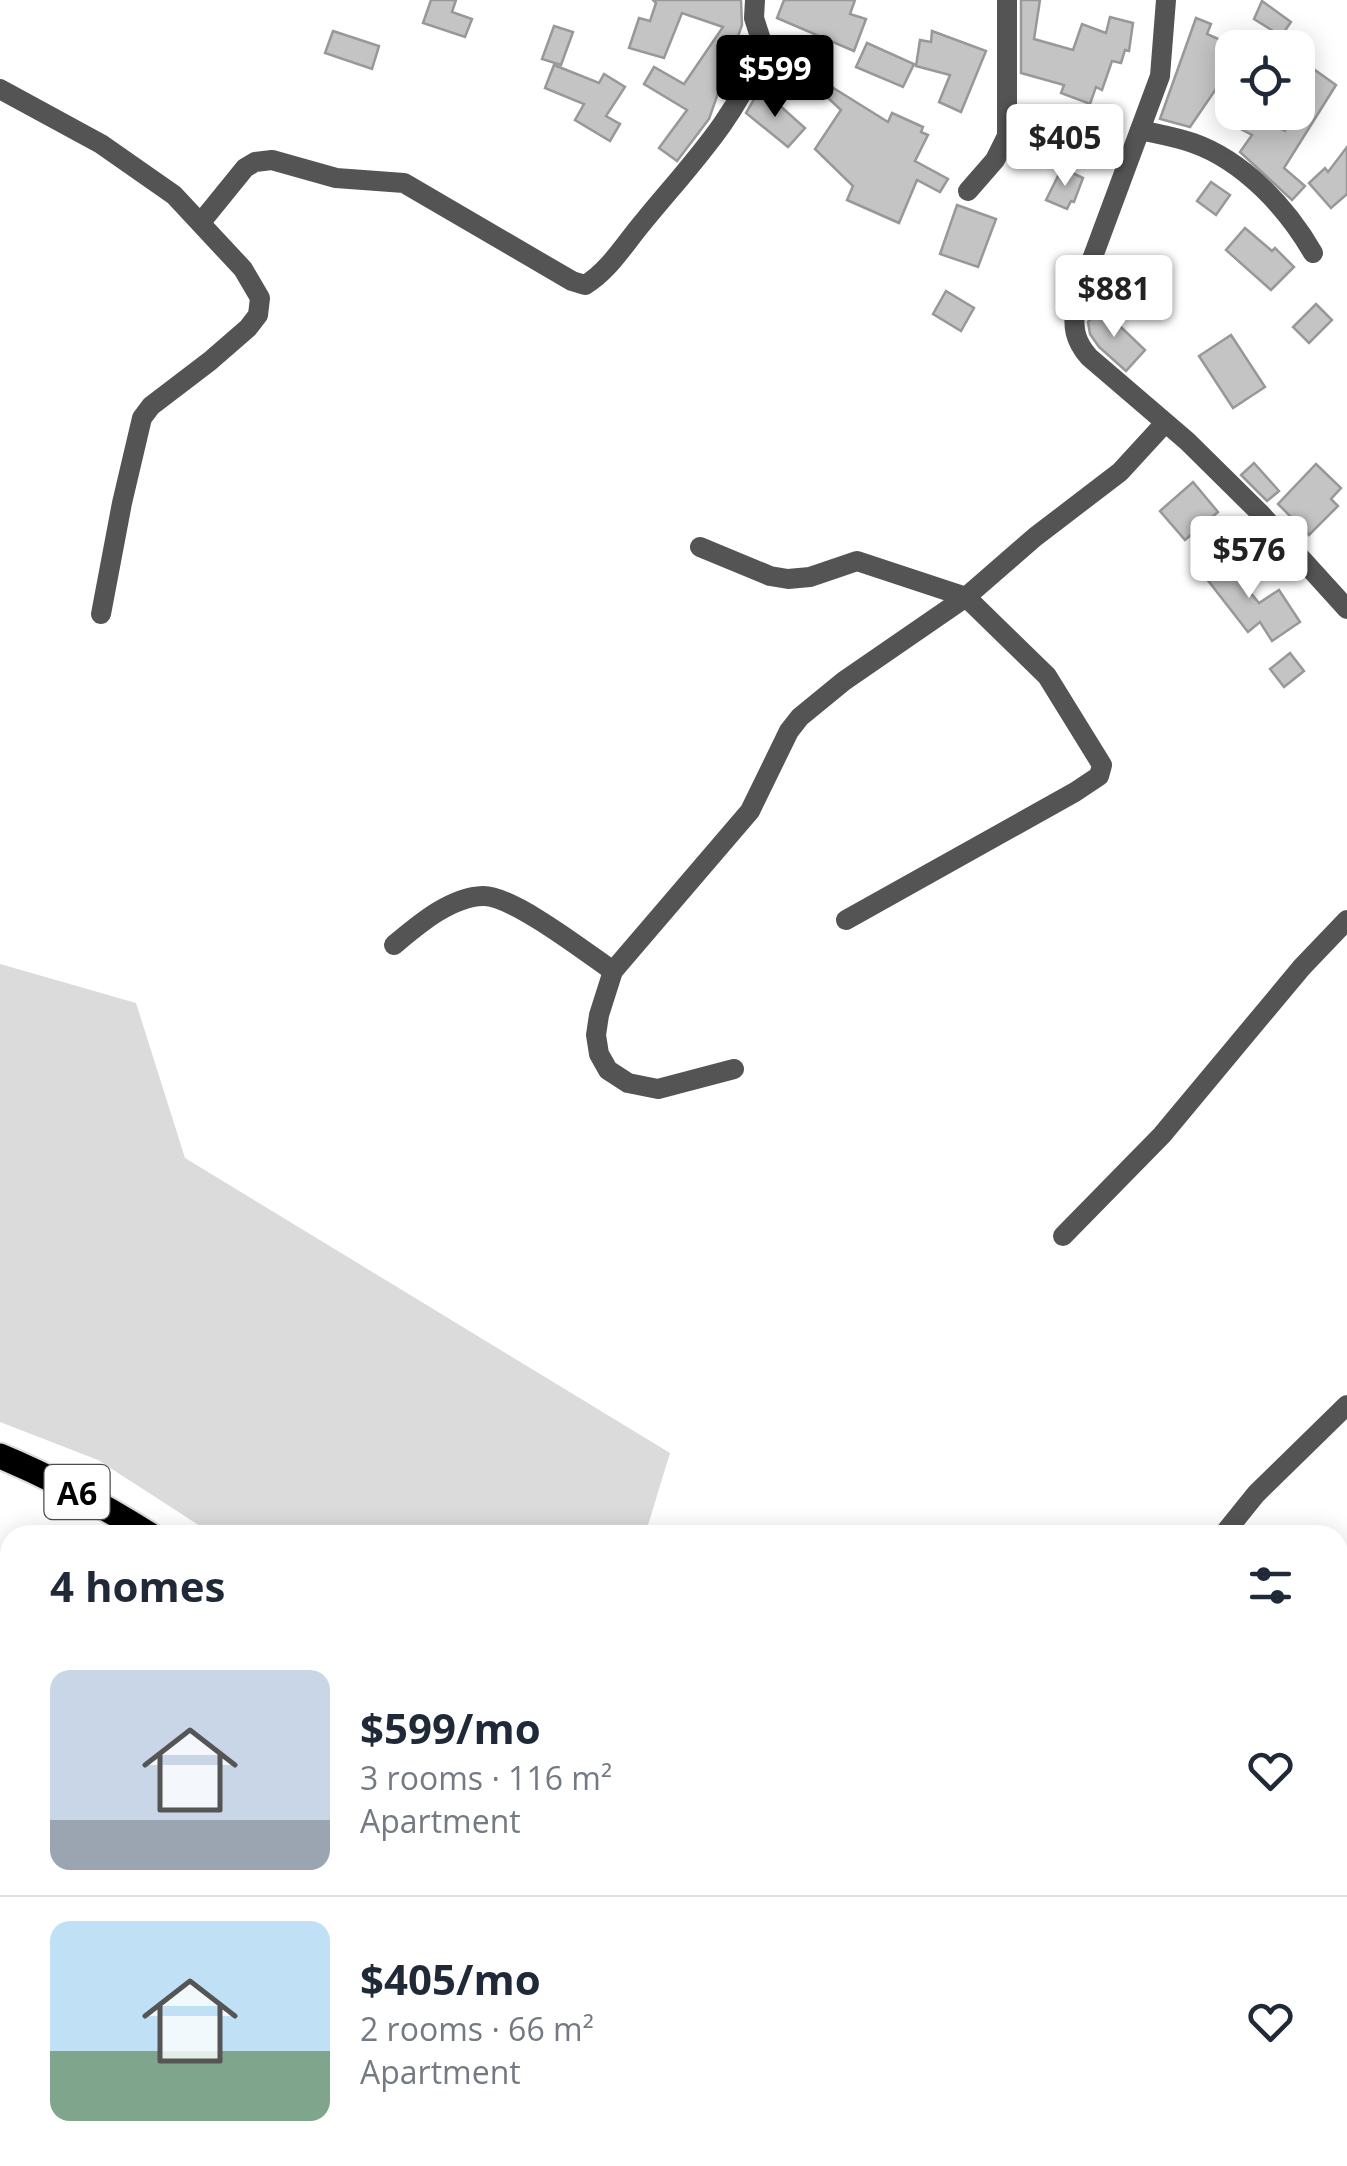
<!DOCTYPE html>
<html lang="en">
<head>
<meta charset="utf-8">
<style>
	:root { --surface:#fff; --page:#f6f6f7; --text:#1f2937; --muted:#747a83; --line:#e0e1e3; --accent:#000 }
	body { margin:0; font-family:"Open Sans",sans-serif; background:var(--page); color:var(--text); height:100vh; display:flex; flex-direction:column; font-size:38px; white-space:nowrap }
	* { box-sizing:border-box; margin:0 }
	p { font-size:32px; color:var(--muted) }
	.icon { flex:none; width:55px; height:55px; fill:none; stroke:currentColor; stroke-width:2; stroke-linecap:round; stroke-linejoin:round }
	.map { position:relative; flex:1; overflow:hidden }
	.sheet { position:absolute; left:0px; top:1525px; width:1348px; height:642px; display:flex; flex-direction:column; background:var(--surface); border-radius:30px 30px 0 0; box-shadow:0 5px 25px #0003 }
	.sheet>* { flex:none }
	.buttons { position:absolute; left:1215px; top:30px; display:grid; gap:20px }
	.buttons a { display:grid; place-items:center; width:100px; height:100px; border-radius:20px; background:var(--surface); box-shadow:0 5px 25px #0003; font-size:50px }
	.price { position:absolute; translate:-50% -85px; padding:0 22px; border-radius:10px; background:#fff; color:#222; font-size:32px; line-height:65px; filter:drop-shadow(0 2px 5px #0008) }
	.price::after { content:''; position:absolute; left:50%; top:60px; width:30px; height:22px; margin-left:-15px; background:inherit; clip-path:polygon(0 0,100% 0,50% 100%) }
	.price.selected { background:var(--accent); color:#fff }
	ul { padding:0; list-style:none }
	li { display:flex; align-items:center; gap:30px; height:250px; padding:0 50px }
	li+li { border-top:2px solid var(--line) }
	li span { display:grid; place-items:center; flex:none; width:280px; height:200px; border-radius:20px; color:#555 }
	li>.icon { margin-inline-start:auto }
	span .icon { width:120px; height:120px; fill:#fffc; stroke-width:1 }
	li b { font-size:42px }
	h2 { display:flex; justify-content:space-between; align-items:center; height:120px; padding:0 50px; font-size:42px }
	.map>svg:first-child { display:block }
</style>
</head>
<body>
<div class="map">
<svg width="1347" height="2166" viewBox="0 0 1347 2166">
	<rect width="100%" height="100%" fill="#fff"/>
	<g fill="#dbdbdb">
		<path d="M0 964 136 1003 185 1158 670 1453 645 1535H214L98 1460 0 1422Z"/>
		<path d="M874 2158H1068L1076 2166H883Z"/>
	</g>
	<g fill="#c4c4c4" stroke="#989898" stroke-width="2.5">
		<path d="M431 0H456L452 12 472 19 465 37 423 23Z"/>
		<path d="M653 0H741L742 25 709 119 677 161 659 148 687 110 644 84 654 67 684 84 723 27 682 13 664 58 629 48 639 18 650 21 656 3Z"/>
		<path d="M784 0H855L850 14 866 19 854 51 777 18Z"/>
		<path d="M1021 0H1040L1034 39 1073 50 1082 24 1106 33 1110 17 1133 23 1129 51 1125 50 1121 63 1112 61 1102 90 1096 87 1090 104 1061 93 1064 85 1021 73Z"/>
		<path d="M1262 1 1291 22 1281 36 1254 19Z"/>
		<path d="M1196 18 1211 24 1207 34 1232 45V89L1220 83 1190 127 1160 119Z"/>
		<path d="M554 26 573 32 561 65 542 59Z"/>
		<path d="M333 31 379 46 372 69 325 53Z"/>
		<path d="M932 31 986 51 961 112 939 102 950 75 916 66 920 40 931 42Z"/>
		<path d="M867 43 914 64 903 87 856 67Z"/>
		<path d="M554 65 599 83 604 74 625 87 606 116 620 124 610 141 575 120 584 104 545 88Z"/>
		<path d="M1315 70 1336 85 1284 168 1305 186 1292 200 1240 152 1252 135 1235 126 1243 112H1250L1285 131 1294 112H1298V105Z"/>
		<path d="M819 79 888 122 892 113 923 127 921 132 928 135 915 161 948 179 940 192 917 180 899 223 847 200 853 186 815 149 841 110 814 85Z"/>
		<path d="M757 94 776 107 778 104 805 128 788 147 746 113Z"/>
		<path d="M1347 147V194L1331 208 1309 183 1325 168 1328 172Z"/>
		<path d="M1062 168 1083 178 1074 202 1071 201 1067 209 1046 200Z"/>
		<path d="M1211 182 1230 195 1216 215 1197 201Z"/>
		<path d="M957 205 996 219 978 267 940 254Z"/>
		<path d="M1245 228 1272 251 1275 248 1294 267 1271 290 1226 250Z"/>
		<path d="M946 291 974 308 961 331 933 314Z"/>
		<path d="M1316 304 1332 320 1309 343 1293 327Z"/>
		<path d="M1101 308 1145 350 1126 371 1099 347 1090 334 1088 322Z"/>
		<path d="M1231 335 1265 387 1233 408 1199 356Z"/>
		<path d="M1254 463 1279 491 1267 501 1241 475Z"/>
		<path d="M1316 464 1341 488 1331 499 1338 506 1309 535 1278 504Z"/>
		<path d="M1193 482 1218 512 1185 540 1160 511Z"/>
		<path d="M1218 553 1259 603 1279 590 1300 622 1272 641 1260 622 1248 632 1199 569Z"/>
		<path d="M1290 653 1304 671 1284 687 1270 669Z"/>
	</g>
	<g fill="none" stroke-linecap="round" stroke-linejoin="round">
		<g stroke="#dbdbdb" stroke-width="29">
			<g id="primary">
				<path d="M0 1456C53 1478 102 1505 150 1535"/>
				<path d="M822 2158 830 2166"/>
			</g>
		</g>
		<g stroke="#545454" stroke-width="20">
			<path d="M1166 0 1160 76 1075 305C1073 327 1074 340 1089 357L1187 441 1260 513 1347 609"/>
			<path d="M0 89 101 144 174 195 243 269 260 298 258 315 248 328 210 361 151 406 142 418 122 503 101 614"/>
			<path d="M1140 130C1158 134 1176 137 1193 143 1244 161 1287 208 1313 253"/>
			<path d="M968 191 995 160 1007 136V0"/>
			<path d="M202 221 245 168 255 162 272 160 336 178 404 183 572 281 585 285C609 271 626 242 644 221 689 166 740 115 763 46L754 18 755 0"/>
			<path d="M700 547 770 576 788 579 810 577 857 561 966 597 1047 676 1102 765 1099 776 1075 792 846 920"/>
			<path d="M394 945C418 925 450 897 483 896 512 895 587 953 613 971"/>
			<path d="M734 1069 658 1089 628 1083 608 1070 599 1054 596 1035 599 1015 613 971 750 811 789 731 800 717 844 681 966 597 1035 537 1120 472 1165 423"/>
			<path d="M1063 1236 1162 1135 1302 967 1347 920"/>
			<path d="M1227 1530 1256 1494 1347 1405"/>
			<path d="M0 2158 12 2166"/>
			<path d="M26 2166 32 2158"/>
			<path d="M350 2166 360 2158"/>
		</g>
		<use href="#primary" stroke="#000" stroke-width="25"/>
	</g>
	<g text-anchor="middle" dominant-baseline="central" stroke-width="10" stroke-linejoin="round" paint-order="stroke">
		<rect fill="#fff" stroke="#4c4c4c" stroke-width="2.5" x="44.5" y="1465" width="65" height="54" rx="8"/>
		<g font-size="32" font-weight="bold" fill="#000">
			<text x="77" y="1492">A6</text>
		</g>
	</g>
</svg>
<div class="buttons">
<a><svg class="icon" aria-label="locate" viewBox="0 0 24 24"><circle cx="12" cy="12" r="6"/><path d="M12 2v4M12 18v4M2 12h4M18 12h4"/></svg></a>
</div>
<b class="price selected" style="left:775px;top:120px">$599</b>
<b class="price" style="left:1065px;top:189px">$405</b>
<b class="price" style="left:1114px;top:340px">$881</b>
<b class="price" style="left:1249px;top:601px">$576</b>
<section class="sheet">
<h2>4 homes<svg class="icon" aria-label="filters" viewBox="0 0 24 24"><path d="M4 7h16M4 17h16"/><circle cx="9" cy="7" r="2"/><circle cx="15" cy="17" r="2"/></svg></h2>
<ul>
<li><span style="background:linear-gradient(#c9d6e8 75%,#9aa5b1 0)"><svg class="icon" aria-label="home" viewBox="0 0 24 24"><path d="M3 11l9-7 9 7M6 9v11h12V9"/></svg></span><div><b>$599/mo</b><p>3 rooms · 116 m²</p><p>Apartment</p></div><svg class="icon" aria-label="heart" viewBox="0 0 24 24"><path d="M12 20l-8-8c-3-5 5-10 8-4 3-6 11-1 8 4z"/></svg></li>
<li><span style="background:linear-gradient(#bfe0f5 65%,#7fa58c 0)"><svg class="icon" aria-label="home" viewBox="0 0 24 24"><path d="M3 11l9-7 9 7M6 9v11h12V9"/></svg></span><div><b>$405/mo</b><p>2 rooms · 66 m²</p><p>Apartment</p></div><svg class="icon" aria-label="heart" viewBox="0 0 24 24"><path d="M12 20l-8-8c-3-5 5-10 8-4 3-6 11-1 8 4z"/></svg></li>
</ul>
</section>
</div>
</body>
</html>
